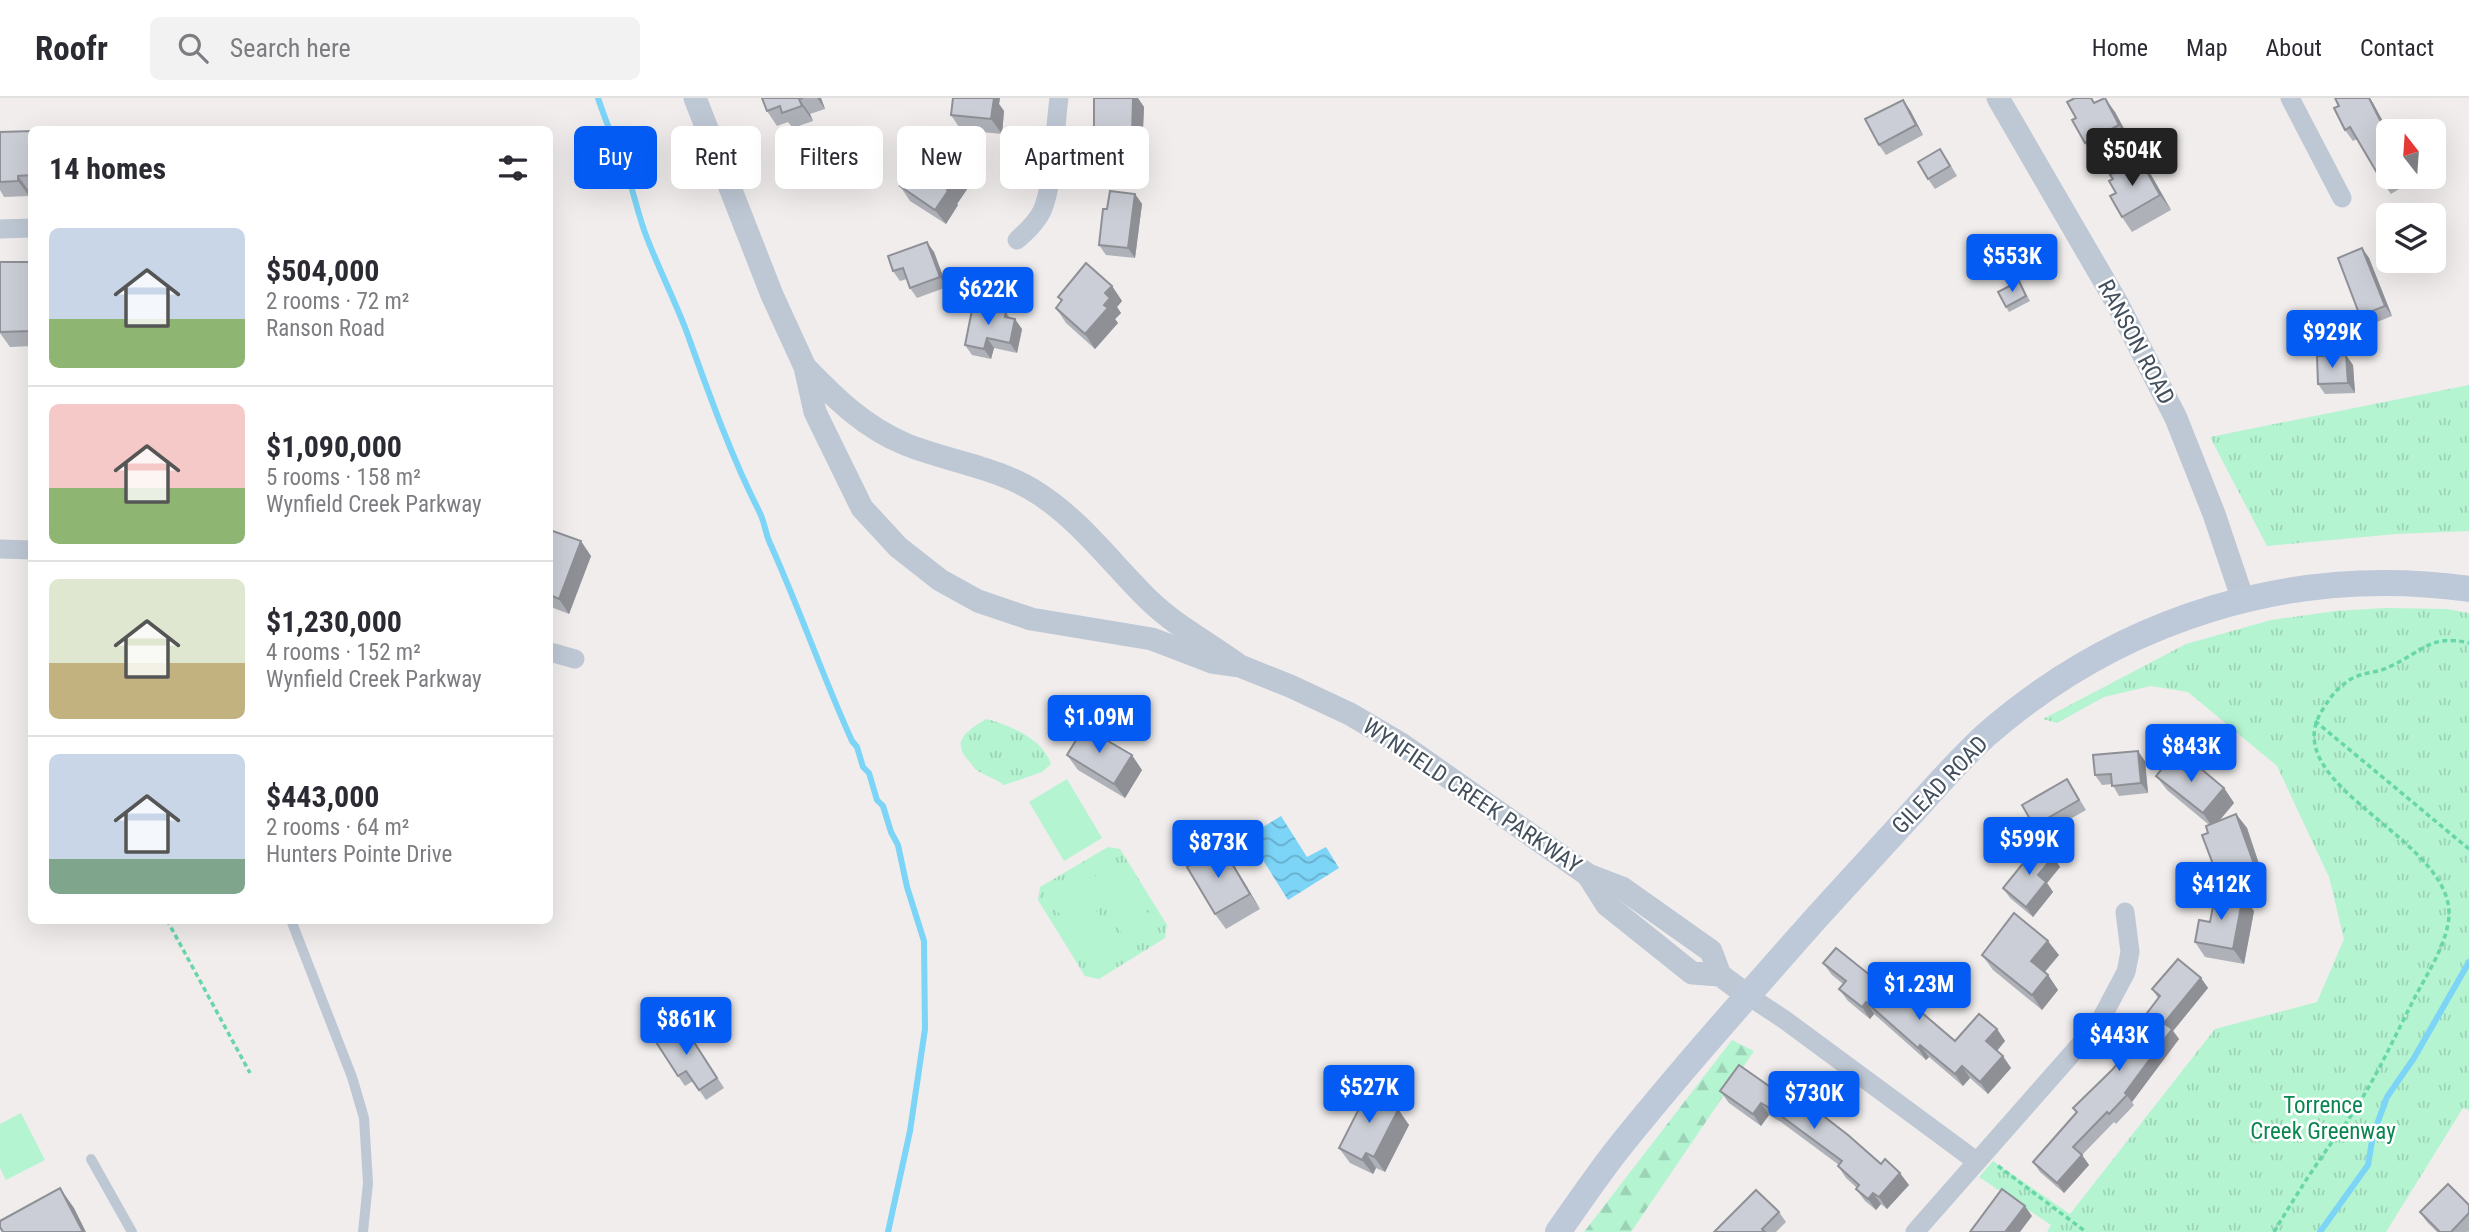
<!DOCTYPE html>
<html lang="en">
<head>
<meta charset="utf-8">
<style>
	:root { --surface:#fff; --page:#f2f2f3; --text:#2b2b33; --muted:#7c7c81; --line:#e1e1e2; --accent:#035bf4 }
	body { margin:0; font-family:"Roboto Condensed",sans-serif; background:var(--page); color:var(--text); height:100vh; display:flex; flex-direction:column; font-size:26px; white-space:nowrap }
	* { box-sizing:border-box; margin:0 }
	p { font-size:23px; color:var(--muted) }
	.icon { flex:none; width:38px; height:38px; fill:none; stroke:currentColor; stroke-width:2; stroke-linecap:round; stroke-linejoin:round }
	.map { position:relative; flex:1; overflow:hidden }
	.sheet { position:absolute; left:28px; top:28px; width:525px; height:798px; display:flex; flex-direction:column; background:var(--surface); border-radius:10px; box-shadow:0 7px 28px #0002 }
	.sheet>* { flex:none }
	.guide { position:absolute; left:574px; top:28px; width:665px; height:63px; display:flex; gap:14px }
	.needle { width:46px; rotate:343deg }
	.buttons { position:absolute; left:2376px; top:21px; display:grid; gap:14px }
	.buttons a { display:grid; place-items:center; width:70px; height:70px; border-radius:10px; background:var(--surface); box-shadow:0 7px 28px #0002; font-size:35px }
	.price { position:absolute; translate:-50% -60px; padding:0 16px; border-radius:7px; background:var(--accent); color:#fff; font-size:23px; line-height:46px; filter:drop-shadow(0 2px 4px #0008) }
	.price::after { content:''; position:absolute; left:50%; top:42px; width:21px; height:16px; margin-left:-10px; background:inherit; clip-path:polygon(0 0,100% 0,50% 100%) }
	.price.on { background:#222; color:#fff }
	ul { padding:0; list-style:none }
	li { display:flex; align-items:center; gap:21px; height:175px; padding:0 21px }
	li+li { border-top:2px solid var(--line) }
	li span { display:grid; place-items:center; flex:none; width:196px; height:140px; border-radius:10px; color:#555 }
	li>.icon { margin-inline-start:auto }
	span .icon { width:84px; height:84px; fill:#fffc; stroke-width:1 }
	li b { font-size:30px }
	h2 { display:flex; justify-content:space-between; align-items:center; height:84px; padding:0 21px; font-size:30px }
	.pill { padding:0 24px; border-radius:10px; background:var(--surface); box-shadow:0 7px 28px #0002; font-size:24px; line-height:63px }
	.pill.on { background:var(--accent); color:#fff }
	header { display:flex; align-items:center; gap:42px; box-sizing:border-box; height:98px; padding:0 35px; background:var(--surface); border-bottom:2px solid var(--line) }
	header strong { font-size:33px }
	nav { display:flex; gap:38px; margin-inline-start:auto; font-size:24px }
	.search { width:490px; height:63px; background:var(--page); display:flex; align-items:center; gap:18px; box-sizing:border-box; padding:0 24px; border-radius:10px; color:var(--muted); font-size:26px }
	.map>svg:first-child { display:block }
</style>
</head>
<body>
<header>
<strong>Roofr</strong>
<div class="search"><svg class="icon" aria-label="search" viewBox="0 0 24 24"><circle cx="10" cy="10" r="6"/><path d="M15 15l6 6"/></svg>Search here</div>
<nav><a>Home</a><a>Map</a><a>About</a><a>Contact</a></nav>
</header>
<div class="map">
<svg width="2469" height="1134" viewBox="0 0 2469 1134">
	<defs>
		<pattern id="forest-firs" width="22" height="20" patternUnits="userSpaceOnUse" patternTransform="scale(1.75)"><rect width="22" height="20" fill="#b4f4d1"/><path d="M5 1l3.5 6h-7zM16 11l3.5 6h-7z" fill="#9cd3b6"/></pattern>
		<pattern id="park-tufts" width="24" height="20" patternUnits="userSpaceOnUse" patternTransform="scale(1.75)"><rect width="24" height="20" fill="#b4f4d1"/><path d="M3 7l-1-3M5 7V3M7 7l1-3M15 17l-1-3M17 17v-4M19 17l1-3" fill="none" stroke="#9cd3b6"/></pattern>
		<pattern id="water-waves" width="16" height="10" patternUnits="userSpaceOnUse" patternTransform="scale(1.75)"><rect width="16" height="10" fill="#7cd4f7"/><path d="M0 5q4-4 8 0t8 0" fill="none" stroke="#67aecb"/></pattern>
	</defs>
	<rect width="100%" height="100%" fill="#f0edec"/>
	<path fill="url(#forest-firs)" d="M1732 942 1754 953 1631 1134H1584Z"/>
	<g fill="url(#park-tufts)">
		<path d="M2469 287V433L2396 436 2267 448 2210 339Z"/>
		<path d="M2385 510 2446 511 2469 515V1012L2463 1010 2386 1134H2047L2051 1127 1979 1079 1993 1063 2070 1116 2215 931 2317 904 2344 841 2329 779 2277 668 2188 594 2151 588 2104 599 2057 625 2043 621 2186 546 2271 522 2335 513Z"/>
		<path d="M986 621C1010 627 1043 641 1051 666L1042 674 1004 687C996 681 988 679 980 674 975 672 972 666 968 662 950 642 969 632 986 621Z"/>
		<path d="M1108 749 1120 751 1167 827 1165 840 1099 881 1085 878 1038 802 1040 789Z"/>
	</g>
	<g fill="#b4f4d1">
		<path d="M1067 681 1102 740 1064 763 1029 704Z"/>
		<path d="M1117 765 1153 824 1126 841 1089 782Z"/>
		<path d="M1081 788 1117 847 1089 864 1053 805Z"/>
		<path d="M21 1015 45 1062 6 1082 0 1070V1026Z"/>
	</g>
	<path fill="url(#water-waves)" d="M1281 718 1307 759 1326 749 1339 770 1288 802 1253 746 1250 747 1245 740Z"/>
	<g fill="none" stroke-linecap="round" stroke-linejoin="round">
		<g stroke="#7cd4f7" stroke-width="6">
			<path d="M598 0C607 27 618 53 628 79 635 99 639 120 647 140 659 171 674 201 686 232 708 293 730 356 759 413 764 422 765 433 769 443 799 509 822 577 852 643L857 649 863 669 869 675 877 702 883 708 891 734 898 747 907 789 924 843 925 931 910 1033 888 1134"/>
			<path d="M2320 1134 2368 1067 2373 1037 2387 999 2414 960 2469 864"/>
		</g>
		<g stroke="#68d6a8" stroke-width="3.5" stroke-dasharray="5 3.5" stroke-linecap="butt">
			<path d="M2315 623 2469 751"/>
			<path d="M167 822 250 975"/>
			<path d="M1998 1068 2086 1134"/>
			<path d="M2274 1134C2290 1107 2307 1080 2325 1054 2338 1035 2353 1017 2364 997 2382 967 2397 934 2413 903 2425 879 2443 853 2448 826 2465 743 2271 690 2323 611 2331 598 2338 589 2351 581 2363 574 2379 575 2391 568 2423 553 2431 536 2469 545"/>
		</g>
		<g stroke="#bec8d4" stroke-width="10">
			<path d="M291 822 352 979 364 1020 368 1085 363 1134"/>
			<path d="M91 1061 132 1134"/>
		</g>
		<g stroke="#bec8d4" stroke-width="19">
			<path d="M2290 0 2342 100"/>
			<path d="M0 131 32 130"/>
			<path d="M1017 142C1026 134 1036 125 1042 113 1053 90 1055 28 1059 0"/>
			<path d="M0 451 32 452"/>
			<path d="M550 554 575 561"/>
			<path d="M1747 897 1785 922 1976 1063"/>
			<path d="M1915 1134 2099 925 2126 874 2130 854 2125 814"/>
		</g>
		<g stroke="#bec8d4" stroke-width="23">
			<path d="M695 0 772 197 805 269 815 314 862 410 898 449 940 482 978 503 1031 521 1152 541 1212 564 1240 568 1290 588 1350 616 1401 646 1588 777 1622 790 1711 853 1720 877"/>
			<path d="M1998 0 2117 205 2176 320 2214 416 2243 502"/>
			<path d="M805 269C835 300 864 329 905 346 949 364 999 369 1039 396 1082 424 1113 467 1150 503 1176 528 1207 544 1236 565"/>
			<path d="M1588 777 1607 807 1692 875 1720 877 1747 897"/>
		</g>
		<path stroke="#bdc8d9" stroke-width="26" d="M1558 1134C1577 1107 1596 1079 1617 1052 1681 972 1749 896 1817 819 1849 784 1881 749 1913 714 1936 688 1960 661 1986 637 2120 520 2293 466 2469 491"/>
	</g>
	<g fill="#afb1b8">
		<path d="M762 0H821L825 11 810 16 813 23 793 30 788 24 777 28 767 13Z"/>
		<path d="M953 0H1000L999 6 1004 13 1002 36 961 32 951 17Z"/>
		<path d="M2335 0H2370L2389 34V79H2419L2391 96 2383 85 2357 41 2353 43 2345 32Z"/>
		<path d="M1138 1 1144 9 1142 54H1134V65L1104 64 1094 49Z"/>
		<path d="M2095 4 2115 14 2130 42 2095 60 2085 45 2076 20Z"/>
		<path d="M1910 12 1923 37 1886 57 1879 47Z"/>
		<path d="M32 33V92L29 93V98L4 99 0 92V34Z"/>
		<path d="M2139 60 2150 75 2171 112 2132 134 2122 119 2113 81Z"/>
		<path d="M1947 61 1957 78 1935 91 1928 81Z"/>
		<path d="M974 81 957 106 958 107 946 126 910 103 900 88Z"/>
		<path d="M1135 96 1142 106 1135 160 1106 157 1099 147 1107 111Z"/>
		<path d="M2362 150 2369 160 2392 218 2367 228 2360 218Z"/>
		<path d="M934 154 947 189 917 200 910 190 907 181 900 183 893 173Z"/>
		<path d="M0 164H32V248L10 249 0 235Z"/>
		<path d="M1112 188 1122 203 1117 209 1121 215 1115 221 1118 225 1095 251 1066 225 1056 210 1061 203 1058 199Z"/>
		<path d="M2022 188 2030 203 2009 214 2006 209Z"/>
		<path d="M1006 214 1010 220 1022 231 1017 255 994 250 991 261 972 257 965 247Z"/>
		<path d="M2353 267 2355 295 2325 296 2318 286Z"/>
		<path d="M550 432 591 458 569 516 551 509 550 506Z"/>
		<path d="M1067 657 1142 672 1125 700 1078 672Z"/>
		<path d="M2145 663 2148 695 2119 698 2112 686 2102 687 2095 677Z"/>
		<path d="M2185 673 2224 690 2234 705 2220 722 2236 716 2247 730 2265 784 2232 796 2254 813 2244 866 2205 859 2195 844 2210 824 2229 796 2219 782 2208 735V726L2167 692 2156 678Z"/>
		<path d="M2067 681 2086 712 2041 738 2034 728Z"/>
		<path d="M2053 759 2060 769 2047 785 2053 794 2033 819 2010 800 2003 790Z"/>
		<path d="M1232 764 1260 811 1226 831 1215 816Z"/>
		<path d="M1982 857H2059L2045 874 2048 877 2058 892 2042 912 1993 872Z"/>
		<path d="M1823 865 1955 943 1997 931 2005 943 1997 953 2011 970 1988 996 1970 980 1963 988 1929 959 1926 962 1874 916 1870 921 1848 903 1839 891 1843 886 1832 877Z"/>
		<path d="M2201 880 2208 890 2173 933 2179 941 2132 1004 2134 1007 2116 1026 2114 1024 2082 1057 2089 1067 2064 1095 2040 1074 2033 1064 2077 1015 2073 1010 2113 971 2133 946 2128 940 2158 900 2152 891Z"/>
		<path d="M690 937 724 990 706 1002 693 983 685 988 678 978Z"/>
		<path d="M1739 967 1881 1066 1909 1087 1887 1111 1881 1106 1876 1112 1865 1103 1856 1091 1857 1090 1846 1080 1838 1068 1839 1067 1781 1024 1769 1017 1761 1028 1729 1005 1720 993Z"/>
		<path d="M1401 1014 1400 1015 1409 1027 1385 1074 1376 1070 1373 1076 1350 1065 1339 1050Z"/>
		<path d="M2469 1107V1133L2468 1134H2437L2427 1124 2420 1114Z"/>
		<path d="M1779 1114 1786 1124 1776 1134H1714Z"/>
	</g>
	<g fill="#8e9096">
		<path d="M817 0H821L825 11Z"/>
		<path d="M990 0H1000L999 6 1004 13 1002 36 991 21Z"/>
		<path d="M1131 0H1138L1144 9 1142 54 1132 39Z"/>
		<path d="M2105 0 2115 14 2130 42 2119 27Z"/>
		<path d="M2369 0 2373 5 2389 35V38Z"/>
		<path d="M799 1 810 16 813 23 802 8Z"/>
		<path d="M1903 2 1910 12 1923 37 1916 27Z"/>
		<path d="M1124 39 1134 54V65L1124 50Z"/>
		<path d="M2139 60 2150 75 2171 112 2160 97Z"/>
		<path d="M963 66 974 81 957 106 958 107 946 126 935 112 947 92Z"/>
		<path d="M18 78 29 93V98L18 83Z"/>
		<path d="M1135 96 1142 106 1135 160 1128 150Z"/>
		<path d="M927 144 934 154 947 189 940 179Z"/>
		<path d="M2362 150 2369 160 2392 218 2385 208Z"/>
		<path d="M1112 188 1122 203 1117 209 1121 215 1115 221 1118 225 1095 251 1085 236 1104 207 1105 195Z"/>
		<path d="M1015 221 1022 231 1017 255 1010 245Z"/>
		<path d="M987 240 994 250 991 261 984 251Z"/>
		<path d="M2346 257 2353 267 2355 295 2348 285Z"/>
		<path d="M581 443 591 458 569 516 559 501Z"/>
		<path d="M2138 653 2145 663 2148 695 2141 685Z"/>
		<path d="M1132 657 1142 672 1125 700 1114 686Z"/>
		<path d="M2224 690 2234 705 2213 730 2203 715Z"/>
		<path d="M2236 716 2247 730 2265 784 2255 769Z"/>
		<path d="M1222 749 1232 764 1260 811 1250 796Z"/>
		<path d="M2053 759 2060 769 2047 785 2053 794 2033 819 2026 809 2038 777Z"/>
		<path d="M2243 798 2254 813 2244 866 2233 851Z"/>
		<path d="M2048 843 2059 857 2041 878 2031 863Z"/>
		<path d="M2048 877 2058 892 2042 912 2032 897Z"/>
		<path d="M2201 880 2208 890 2173 933 2179 941 2132 1004 2125 995 2164 925Z"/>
		<path d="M1866 904 1874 916 1870 921 1862 909Z"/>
		<path d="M1997 931 2005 943 1995 955 1986 943Z"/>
		<path d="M1920 947 1929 959 1926 962 1918 950Z"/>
		<path d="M2003 958 2011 970 1988 996 1980 984Z"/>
		<path d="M1962 968 1970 980 1963 988 1955 976Z"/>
		<path d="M1390 999 1409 1027 1385 1074 1374 1059 1387 1006Z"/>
		<path d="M1761 1005 1769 1017 1761 1028 1753 1016Z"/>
		<path d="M1366 1055 1376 1070 1373 1076 1362 1062Z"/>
		<path d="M2082 1057 2089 1067 2064 1095 2057 1085Z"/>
		<path d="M1900 1075 1909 1087 1887 1111 1879 1099Z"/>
		<path d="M60 1090 74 1110 86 1134H83Z"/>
		<path d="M1873 1095 1881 1106 1876 1112 1868 1101Z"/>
		<path d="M2025 1108 2032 1118 2020 1134H2005Z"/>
	</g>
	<g fill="#cbced6" stroke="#8e9096" stroke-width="2">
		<path d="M762 0H803L799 1 802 8 782 15 780 8 767 13Z"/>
		<path d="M953 0H994L991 21 951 17Z"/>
		<path d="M1094 0H1133L1132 39H1124V50L1094 49Z"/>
		<path d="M2075 0H2091L2094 5 2105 0 2119 27 2085 45 2072 22 2076 20 2067 4Z"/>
		<path d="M2335 0H2369L2387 36 2389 34V79H2394L2383 85 2350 29 2345 32 2334 10 2339 8Z"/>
		<path d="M1903 2 1916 27 1879 47 1865 21Z"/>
		<path d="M32 33V77L18 78V83L0 84V34Z"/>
		<path d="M929 44 963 66 947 92 948 93 935 112 900 88Z"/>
		<path d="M1940 51 1950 68 1928 81 1918 64Z"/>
		<path d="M2139 60 2160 97 2122 119 2110 98 2116 95 2109 83 2113 81 2110 77Z"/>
		<path d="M1110 93 1135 96 1128 150 1099 147 1103 111H1107Z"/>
		<path d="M927 144 940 179 910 190 903 170 893 173 888 158Z"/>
		<path d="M2362 150 2385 208 2360 218 2338 160Z"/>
		<path d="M0 164H32V233L0 234Z"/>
		<path d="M1086 165 1112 188 1105 195 1110 200 1104 207 1108 210 1085 236 1056 210 1062 202 1058 199Z"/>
		<path d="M2019 183 2026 198 2006 209 1998 194Z"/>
		<path d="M973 207 1006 214 1005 219 1015 221 1010 245 987 240 984 251 965 247Z"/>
		<path d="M2346 257 2348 285 2318 286 2317 258Z"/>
		<path d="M550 432 581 443 559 501 550 497Z"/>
		<path d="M32 487V535H30Z"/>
		<path d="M1084 629 1132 657 1114 686 1067 657Z"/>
		<path d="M2138 653 2141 685 2112 688 2111 676 2095 677 2093 657Z"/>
		<path d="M2170 661 2185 673 2193 664 2224 690 2203 715 2156 678Z"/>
		<path d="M2067 681 2079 702 2034 728 2022 707Z"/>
		<path d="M2236 716 2255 769 2219 782 2202 737 2208 735 2206 728Z"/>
		<path d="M2038 747 2053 759 2038 777 2046 784 2026 809 2003 790Z"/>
		<path d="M1222 749 1250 796 1215 816 1187 769Z"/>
		<path d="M2216 793 2243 798 2233 851 2195 844 2199 822 2210 824Z"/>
		<path d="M2014 815 2048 843 2031 863 2048 877 2032 897 1982 857Z"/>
		<path d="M1836 850 1891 894 1894 891 1955 943 1979 916 1997 931 1986 943 2003 958 1980 984 1962 968 1955 976 1920 947 1918 950 1866 904 1862 909 1839 891 1846 883 1823 865Z"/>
		<path d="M2178 861 2201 880 2164 925 2172 931 2125 995 2127 997 2109 1016 2107 1014 2073 1049 2082 1057 2057 1085 2033 1064 2077 1014 2073 1010 2113 971 2135 944 2128 940 2160 898 2152 891Z"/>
		<path d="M683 927 717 980 699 992 686 973 678 978 656 944Z"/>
		<path d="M1739 967 1799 1009 1804 1003 1848 1037 1881 1066 1885 1061 1900 1075 1879 1099 1873 1095 1868 1101 1856 1091 1859 1087 1838 1068 1842 1063 1773 1012 1761 1005 1753 1016 1720 993Z"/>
		<path d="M1370 989 1390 999 1387 1006 1398 1012 1374 1059 1366 1055 1362 1062 1339 1050Z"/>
		<path d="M2448 1086 2469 1107V1115L2451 1134H2440L2420 1114Z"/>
		<path d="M60 1090 83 1134H3L0 1129V1123Z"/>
		<path d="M2002 1091 2025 1108 2005 1134H1970Z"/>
		<path d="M1756 1092 1779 1114 1762 1131 1765 1134H1714Z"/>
	</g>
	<g text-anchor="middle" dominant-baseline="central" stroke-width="5" stroke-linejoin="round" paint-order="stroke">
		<g font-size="23" fill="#434f5c" stroke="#fff">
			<text transform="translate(2136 244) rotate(62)">RANSON ROAD</text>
			<text transform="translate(1940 687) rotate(-46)">GILEAD ROAD</text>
			<text transform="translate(1472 698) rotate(34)">WYNFIELD CREEK PARKWAY</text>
		</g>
		<g font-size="23" fill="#0b8651" stroke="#fff">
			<text x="2323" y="1007">Torrence<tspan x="2323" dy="26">Creek Greenway</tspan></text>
		</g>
	</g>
</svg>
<div class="buttons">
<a><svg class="needle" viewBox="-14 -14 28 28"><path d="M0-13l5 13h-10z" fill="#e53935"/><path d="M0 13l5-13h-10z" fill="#7c7c81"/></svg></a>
<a><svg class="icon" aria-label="layers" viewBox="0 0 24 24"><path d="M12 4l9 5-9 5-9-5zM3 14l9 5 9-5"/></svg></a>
</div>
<b class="price on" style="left:2132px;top:90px">$504K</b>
<b class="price" style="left:2012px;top:196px">$553K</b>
<b class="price" style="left:988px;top:229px">$622K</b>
<b class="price" style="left:2332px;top:272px">$929K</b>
<b class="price" style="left:1099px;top:657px">$1.09M</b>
<b class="price" style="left:2191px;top:686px">$843K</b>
<b class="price" style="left:2029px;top:779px">$599K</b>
<b class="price" style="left:1218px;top:782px">$873K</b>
<b class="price" style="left:2221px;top:824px">$412K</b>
<b class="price" style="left:1919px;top:924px">$1.23M</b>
<b class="price" style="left:686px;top:959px">$861K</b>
<b class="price" style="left:2119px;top:975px">$443K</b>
<b class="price" style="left:1369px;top:1027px">$527K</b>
<b class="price" style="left:1814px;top:1033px">$730K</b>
<div class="guide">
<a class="pill on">Buy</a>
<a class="pill">Rent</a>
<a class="pill">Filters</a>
<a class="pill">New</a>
<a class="pill">Apartment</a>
</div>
<section class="sheet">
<h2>14 homes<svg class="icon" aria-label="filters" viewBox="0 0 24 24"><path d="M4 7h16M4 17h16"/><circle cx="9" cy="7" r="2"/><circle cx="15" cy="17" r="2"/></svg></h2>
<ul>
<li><span style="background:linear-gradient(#c9d6e8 65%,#8fb573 0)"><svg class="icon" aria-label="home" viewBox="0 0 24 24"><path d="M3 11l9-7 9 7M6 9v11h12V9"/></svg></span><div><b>$504,000</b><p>2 rooms · 72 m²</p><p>Ranson Road</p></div></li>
<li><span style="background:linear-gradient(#f6c9c9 60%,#8fb573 0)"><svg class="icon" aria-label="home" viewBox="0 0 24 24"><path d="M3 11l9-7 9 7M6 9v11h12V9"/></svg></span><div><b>$1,090,000</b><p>5 rooms · 158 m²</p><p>Wynfield Creek Parkway</p></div></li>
<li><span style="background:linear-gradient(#dfe7d0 60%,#c2b280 0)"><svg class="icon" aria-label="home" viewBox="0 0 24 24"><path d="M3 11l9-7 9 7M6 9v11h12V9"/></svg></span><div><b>$1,230,000</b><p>4 rooms · 152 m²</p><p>Wynfield Creek Parkway</p></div></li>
<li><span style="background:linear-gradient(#c9d6e8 75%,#7fa58c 0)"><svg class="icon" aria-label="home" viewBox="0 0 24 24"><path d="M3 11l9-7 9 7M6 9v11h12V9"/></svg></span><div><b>$443,000</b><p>2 rooms · 64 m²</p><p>Hunters Pointe Drive</p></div></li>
</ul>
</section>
</div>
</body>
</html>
